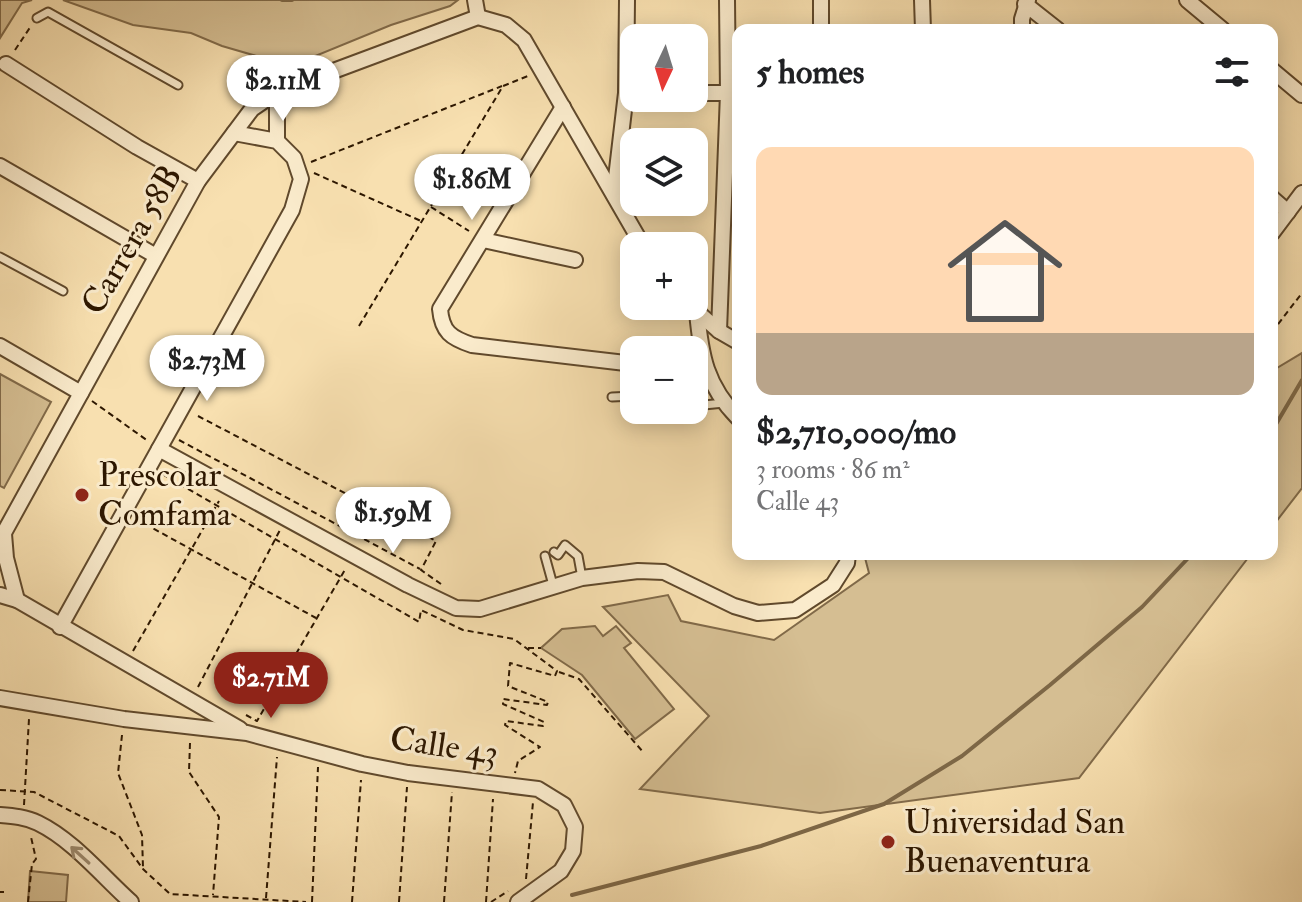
<!DOCTYPE html>
<html lang="en">
<head>
<meta charset="utf-8">
<style>
	:root { --surface:#fff; --page:#f6f6f6; --text:#202124; --muted:#757577; --accent:#8f2418 }
	body { margin:0; font-family:"IM FELL Double Pica",serif; background:var(--page); color:var(--text); height:100vh; display:flex; flex-direction:column; font-size:30px; white-space:nowrap }
	* { box-sizing:border-box; margin:0 }
	p { font-size:26px; color:var(--muted) }
	.icon { flex:none; width:44px; height:44px; fill:none; stroke:currentColor; stroke-width:2; stroke-linecap:round; stroke-linejoin:round }
	.map { position:relative; flex:1; overflow:hidden }
	.sheet { position:absolute; left:732px; top:24px; width:546px; height:536px; display:flex; flex-direction:column; background:var(--surface); border-radius:16px; box-shadow:0 4px 20px #0003 }
	.sheet>* { flex:none }
	.needle { width:52px; rotate:184deg }
	.controls { position:absolute; left:620px; top:24px; display:grid; gap:16px }
	.controls a { display:grid; place-items:center; width:88px; height:88px; border-radius:16px; background:var(--surface); box-shadow:0 4px 20px #0003; font-size:40px }
	.price { position:absolute; translate:-50% -68px; padding:0 18px; border-radius:28px; background:#fff; color:#222; font-size:26px; line-height:52px; filter:drop-shadow(0 2px 4px #0008) }
	.price::after { content:''; position:absolute; left:50%; top:48px; width:24px; height:18px; margin-left:-12px; background:inherit; clip-path:polygon(0 0,100% 0,50% 100%) }
	.price.current { background:var(--accent); color:#fff }
	ul { padding:0; list-style:none }
	li { display:grid; align-content:center; gap:16px; height:424px; padding:0 24px }
	li span { display:grid; place-items:center; height:248px; border-radius:16px; color:#555 }
	li>.icon { margin-inline-start:auto }
	span .icon { width:144px; height:144px; fill:#fffc; stroke-width:1 }
	li b { font-size:34px }
	h2 { display:flex; justify-content:space-between; align-items:center; height:96px; padding:0 24px; font-size:34px }
	.map>svg:first-child { display:block }
</style>
</head>
<body>
<div class="map">
<svg width="1302" height="902" viewBox="0 0 1302 902">
	<rect width="100%" height="100%" fill="#f8e0b0"/>
	<filter id="stains"><feTurbulence type="fractalNoise" baseFrequency=".0025" numOctaves="4"/><feColorMatrix values="0 0 0 0 .2 0 0 0 0 .09 0 0 0 0 .02 0 0 0 .5 -.17"/></filter>
	<radialGradient id="worn" r=".72"><stop offset=".6" stop-color="#630" stop-opacity="0"/><stop offset="1" stop-color="#630" stop-opacity=".3"/></radialGradient>
	<g fill="#d5be92" stroke="#816a49" stroke-width="2">
		<path d="M0 0H32L22 3 0 38Z"/>
		<path d="M63 0H458L450 6 391 25 291 66 222 46 191 33 133 25Z"/>
		<path d="M1302 353V488L1272 527V371Z"/>
		<path d="M0 374 51 402 4 488 0 486Z"/>
		<path d="M864 554H1251L1079 778 820 813 640 789 709 716 603 607 668 595 681 621 774 640 869 573Z"/>
		<path d="M595 626 603 636 616 626 631 643 624 648 674 709 635 739 582 675 541 648 562 629Z"/>
		<path d="M30 871 68 875 66 902H28Z"/>
	</g>
	<g fill="none" stroke-linecap="round" stroke-linejoin="round">
		<g stroke="#7d6746" stroke-width="4">
			<path d="M282 0H292"/>
			<path d="M1272 431 1302 380"/>
			<path d="M572 895 761 846 884 804 962 756 1050 685 1142 607 1192 554"/>
		</g>
		<g stroke="#60492c" stroke-width="11">
			<g id="service">
				<path d="M37 18 48 12 178 85"/>
				<path d="M0 257 63 291"/>
				<path d="M612 397 634 396"/>
				<path d="M694 406 724 403"/>
				<path d="M554 552 558 555 565 545 578 556 582 578"/>
				<path d="M545 556 553 585"/>
			</g>
		</g>
		<g stroke="#60492c" stroke-width="18">
			<g id="minor">
				<path d="M475 0 478 17"/>
				<path d="M922 0 923 30"/>
				<path d="M1187 0 1223 30"/>
				<path d="M1025 4 1058 30"/>
				<path d="M821 30V0"/>
				<path d="M1022 30V19L1028 0"/>
				<path d="M6 64 137 147 198 181"/>
				<path d="M1272 70 1302 95"/>
				<path d="M277 92V141"/>
				<path d="M694 93H738"/>
				<path d="M563 107 440 309C442 332 451 338 472 345L634 364"/>
				<path d="M0 166 156 256"/>
				<path d="M614 195 626 93 627 0"/>
				<path d="M1272 198 1288 212"/>
				<path d="M1272 233 1302 193"/>
				<path d="M483 240 575 260"/>
				<path d="M694 309 719 331 738 342"/>
				<path d="M697 312C701 356 706 385 738 418"/>
				<path d="M719 331 728 93 727 0"/>
				<path d="M0 346 81 393"/>
				<path d="M159 449 408 585 456 608 480 609 582 578 638 571 664 572 734 606 758 613 795 610 833 585 847 563 848 554"/>
				<path d="M4 534 6 558 17 600"/>
				<path d="M0 540 198 181 252 109 277 92 478 17 506 25 524 40 643 246"/>
				<path d="M0 595 17 600 240 729"/>
				<path d="M60 627 292 210 301 179 294 158 277 141 234 133"/>
				<path d="M0 698 124 719 247 733 362 764 408 773 538 789 564 805 575 827 573 851 561 871 518 902"/>
				<path d="M0 815C13 816 26 817 38 823 73 840 102 876 131 902"/>
			</g>
		</g>
		<g stroke="#2d1700" stroke-width="2" stroke-dasharray="6 4" stroke-linecap="butt">
			<path d="M15 50 31 26"/>
			<path d="M311 162 502 86"/>
			<path d="M314 173 421 221"/>
			<path d="M431 207 469 231"/>
			<path d="M359 326 503 86 528 76"/>
			<path d="M1272 332 1302 293"/>
			<path d="M92 401 148 441"/>
			<path d="M198 416 436 541 421 570 441 584"/>
			<path d="M179 440 420 569"/>
			<path d="M162 474 419 622 421 610 463 630 514 639 557 671 555 676 510 663 508 686 548 702 547 705 503 699V704L544 722 543 726 506 721 505 725 540 747 518 761 515 773"/>
			<path d="M136 519 316 618"/>
			<path d="M528 648H541"/>
			<path d="M133 651 219 501"/>
			<path d="M559 672 579 679 644 753"/>
			<path d="M198 687 280 530"/>
			<path d="M246 715 257 721 346 568"/>
			<path d="M122 735 118 773 142 835 143 868"/>
			<path d="M190 743 189 772 219 817 213 895"/>
			<path d="M0 790 34 792 119 836 143 869 170 894 306 902"/>
			<path d="M24 805 29 719"/>
			<path d="M526 879 533 802"/>
			<path d="M0 892H4"/>
			<path d="M266 898 277 757"/>
			<path d="M28 902 32 864 36 859 31 837"/>
			<path d="M312 902 318 767"/>
			<path d="M352 902 361 780"/>
			<path d="M399 902 407 787"/>
			<path d="M444 902 452 792"/>
			<path d="M486 902 493 799"/>
			<path d="M491 902 508 891"/>
		</g>
		<use href="#service" stroke="#faebcc" stroke-width="7"/>
		<use href="#minor" stroke="#faebcc" stroke-width="14"/>
	</g>
	<defs><path id="oneway-shaft" d="M-6 0H5M1.5-3L5.5 0L1.5 3" fill="none" stroke-width="1.6" stroke-linecap="round" stroke-linejoin="round" transform="scale(2)"/></defs>
	<use stroke="#9e8c70" href="#oneway-shaft" transform="translate(80 855) rotate(-138)"/>
	<g fill="#8f2418" stroke="#faebcc" stroke-width="3">
		<circle cx="82" cy="495" r="8"/>
		<circle cx="888" cy="842" r="8"/>
	</g>
	<g text-anchor="middle" dominant-baseline="central" stroke-width="6" stroke-linejoin="round" paint-order="stroke">
		<g font-size="34" fill="#2d1700" stroke="#faebcc">
			<text transform="translate(132 240) rotate(-60)">Carrera 58B</text>
			<text transform="translate(444 746) rotate(8)">Calle 43</text>
		</g>
		<g font-size="34" fill="#2d1700" stroke="#faebcc" text-anchor="start">
			<text x="98" y="475">Prescolar<tspan x="98" dy="39">Comfama</tspan></text>
			<text x="904" y="822">Universidad San<tspan x="904" dy="39">Buenaventura</tspan></text>
		</g>
	</g>
	<rect width="100%" height="100%" filter="url(#stains)"/>
	<rect width="100%" height="100%" fill="url(#worn)"/>
</svg>
<div class="controls">
<a><svg class="needle" viewBox="-14 -14 28 28"><path d="M0-13l5 13h-10z" fill="#e53935"/><path d="M0 13l5-13h-10z" fill="#757577"/></svg></a>
<a><svg class="icon" aria-label="layers" viewBox="0 0 24 24"><path d="M12 4l9 5-9 5-9-5zM3 14l9 5 9-5"/></svg></a>
<a>+</a>
<a>−</a>
</div>
<b class="price" style="left:283px;top:123px">$2.11M</b>
<b class="price" style="left:472px;top:222px">$1.86M</b>
<b class="price" style="left:207px;top:403px">$2.73M</b>
<b class="price" style="left:393px;top:555px">$1.59M</b>
<b class="price current" style="left:271px;top:720px">$2.71M</b>
<section class="sheet">
<h2>5 homes<svg class="icon" aria-label="filters" viewBox="0 0 24 24"><path d="M4 7h16M4 17h16"/><circle cx="9" cy="7" r="2"/><circle cx="15" cy="17" r="2"/></svg></h2>
<ul>
<li><span style="background:linear-gradient(#ffd9b3 75%,#b9a48a 0)"><svg class="icon" aria-label="home" viewBox="0 0 24 24"><path d="M3 11l9-7 9 7M6 9v11h12V9"/></svg></span><div><b>$2,710,000/mo</b><p>3 rooms · 86 m²</p><p>Calle 43</p></div></li>
</ul>
</section>
</div>
</body>
</html>
